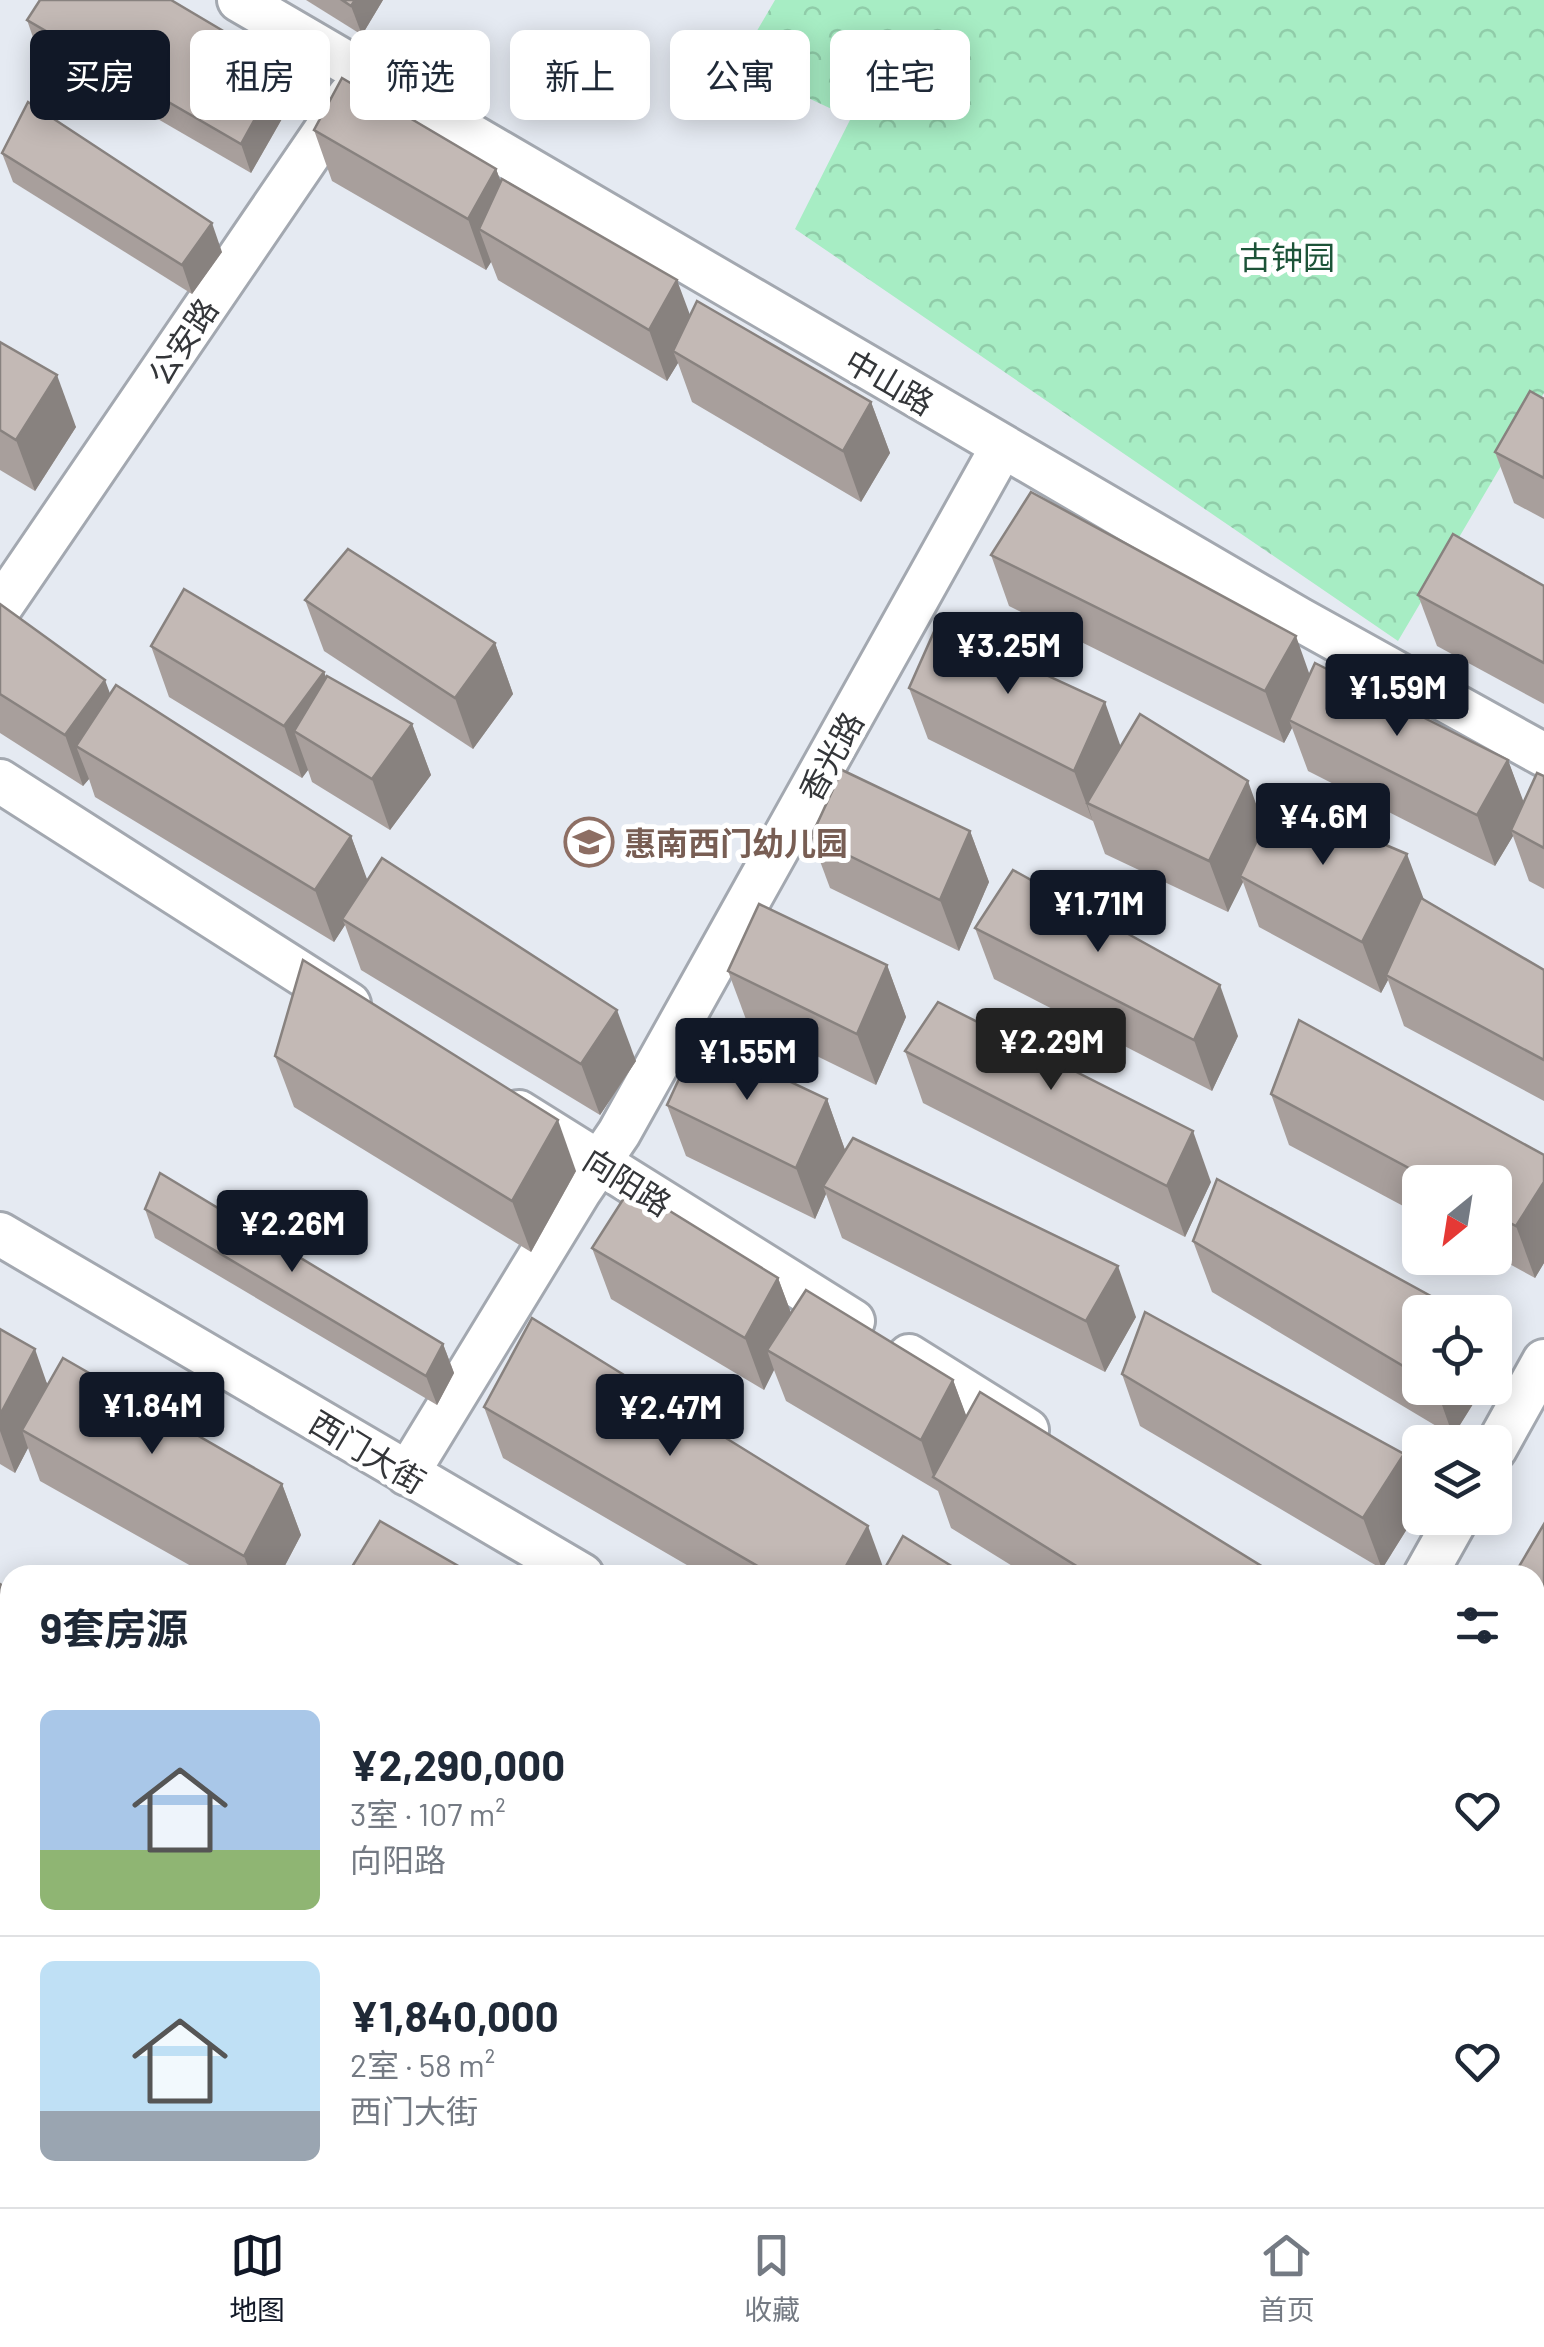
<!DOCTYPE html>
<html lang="zh">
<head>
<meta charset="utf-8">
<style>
	:root { --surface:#fff; --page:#f6f6f7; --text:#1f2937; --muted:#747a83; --line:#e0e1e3; --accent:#111827 }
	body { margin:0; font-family:Barlow,"Noto Sans SC",sans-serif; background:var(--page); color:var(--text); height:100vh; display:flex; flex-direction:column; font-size:38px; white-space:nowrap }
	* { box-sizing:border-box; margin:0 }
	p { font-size:32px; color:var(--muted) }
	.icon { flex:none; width:55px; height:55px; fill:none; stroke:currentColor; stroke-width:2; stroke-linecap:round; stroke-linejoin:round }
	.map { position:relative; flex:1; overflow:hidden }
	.side { position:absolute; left:0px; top:1565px; width:1545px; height:642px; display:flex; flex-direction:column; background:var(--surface); border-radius:30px 30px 0 0; box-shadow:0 5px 25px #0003 }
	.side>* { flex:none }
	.guide { position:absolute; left:30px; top:30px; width:1000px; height:90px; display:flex; gap:20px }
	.needle { width:65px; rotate:210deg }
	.controls { position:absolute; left:1402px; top:1165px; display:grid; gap:20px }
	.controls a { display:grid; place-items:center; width:110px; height:110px; border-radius:15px; background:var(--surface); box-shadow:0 5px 25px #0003; font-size:50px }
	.price { position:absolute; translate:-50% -85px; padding:0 22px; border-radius:10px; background:var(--accent); color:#fff; font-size:32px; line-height:65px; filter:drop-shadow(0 2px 5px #0008) }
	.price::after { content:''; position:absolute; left:50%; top:60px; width:30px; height:22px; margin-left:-15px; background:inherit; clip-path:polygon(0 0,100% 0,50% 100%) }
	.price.on { background:#222; color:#fff }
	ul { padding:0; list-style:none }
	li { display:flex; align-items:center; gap:30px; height:250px; padding:0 40px }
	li+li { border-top:2px solid var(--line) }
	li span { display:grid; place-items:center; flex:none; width:280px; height:200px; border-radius:15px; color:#555 }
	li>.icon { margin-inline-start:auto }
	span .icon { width:120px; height:120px; fill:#fffc; stroke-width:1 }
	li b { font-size:42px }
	h2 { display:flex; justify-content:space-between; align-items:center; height:120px; padding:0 40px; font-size:42px }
	.pill { padding:0 35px; border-radius:15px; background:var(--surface); box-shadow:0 5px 25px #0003; font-size:35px; line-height:90px }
	.pill.on { background:var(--accent); color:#fff }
	.menu { display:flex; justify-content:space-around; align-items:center; height:140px; border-top:2px solid var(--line); background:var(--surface); font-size:28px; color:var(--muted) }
	.menu a { display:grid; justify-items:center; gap:5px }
	.menu .on { color:var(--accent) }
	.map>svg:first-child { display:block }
</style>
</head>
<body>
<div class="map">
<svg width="1544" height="2207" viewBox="0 0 1544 2207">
	<defs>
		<pattern id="park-crowns" width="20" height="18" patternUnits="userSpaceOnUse" patternTransform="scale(2.5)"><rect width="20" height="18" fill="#a7edc4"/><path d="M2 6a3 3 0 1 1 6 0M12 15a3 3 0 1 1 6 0" fill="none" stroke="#90cca9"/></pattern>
	</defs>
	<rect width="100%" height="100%" fill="#e5eaf2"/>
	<path fill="url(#park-crowns)" d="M775 0H1544V393L1398 641 795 229 851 118 737 65Z"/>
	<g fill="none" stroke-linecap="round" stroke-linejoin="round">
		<g stroke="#a3a8b0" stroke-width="48">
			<g id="street">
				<path d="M239 0 1299 619 1544 755"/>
				<path d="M0 608 349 96"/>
				<path d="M0 781 349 1004"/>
				<path d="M519 1112 853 1321"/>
				<path d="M0 1234 582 1575"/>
				<path d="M909 1356 1027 1430"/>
				<path d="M1495 1449 1544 1361"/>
				<path d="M407 1474 579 1192 619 1133 1002 447"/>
				<path d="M1425 1575 1457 1518"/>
				<path d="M1535 2122 1544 2127"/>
				<path d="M1072 2207 1078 2198"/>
			</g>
		</g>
		<use href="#street" stroke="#fff" stroke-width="42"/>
	</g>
	<g fill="#a89f9c">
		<path d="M306 0H383L362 35Z"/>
		<path d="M27 20 284 67 295 96 251 173 37 49Z"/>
		<path d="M314 130 496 169 501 182 690 315 871 402 890 453 861 502 692 402 678 363 667 381 498 280 491 262 486 270 332 181Z"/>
		<path d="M2 153 222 252 192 294 13 182Z"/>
		<path d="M0 342 76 427 35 491 0 470Z"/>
		<path d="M1544 399V519L1514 503 1495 452Z"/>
		<path d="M991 555 1310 674 1508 760 1523 802 1544 776V889L1529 881 1513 836 1495 866 1308 771 1292 728 1284 743 1009 606Z"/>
		<path d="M1544 586V704L1437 646 1418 595Z"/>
		<path d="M305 600 495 643 513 694 473 749 324 651Z"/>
		<path d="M0 604 110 694 351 836 367 881 636 1061 600 1115 361 970 345 925 334 942 95 797 89 779 83 786 0 733Z"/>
		<path d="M151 646 324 672 326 677 412 724 431 775 390 830 312 782 308 770 302 778 169 697Z"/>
		<path d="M909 688 1121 746 1264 826 1424 899 1544 970V1101L1404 1026 1388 980 1381 993 1259 927 1243 882 1228 912 1105 854 1093 821 928 739Z"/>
		<path d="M970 831 989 882 959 951 830 888 811 837Z"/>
		<path d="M975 928 1238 1036 1212 1091 994 979Z"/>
		<path d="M887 965 906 1017 876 1085 747 1022 728 971Z"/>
		<path d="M905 1051 1211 1182 1185 1237 923 1103Z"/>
		<path d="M275 1056 576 1171 531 1252 294 1107Z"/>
		<path d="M1271 1094 1544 1155V1263L1535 1278 1495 1256V1182H1420V1215L1289 1145Z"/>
		<path d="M827 1099 845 1150 1136 1317 1105 1372 842 1238 826 1194 815 1219 686 1156 667 1105Z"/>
		<path d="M145 1209 443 1344 454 1373 437 1405 155 1238Z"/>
		<path d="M1193 1241 1420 1312V1388H1483L1453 1436 1212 1292Z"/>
		<path d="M592 1248 778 1278 791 1313 953 1380 966 1416 1276 1575H1027L951 1528 938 1491 786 1401 774 1370 764 1390 611 1299Z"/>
		<path d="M0 1329 48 1384 282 1484 301 1535 280 1575H207L40 1481 28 1448 15 1473 0 1464Z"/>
		<path d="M1122 1374 1420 1499V1508L1382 1569 1140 1426Z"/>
		<path d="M484 1407 884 1569 966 1575H704L503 1458Z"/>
		<path d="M1544 1524V1727L1535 1722V1575Z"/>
		<path d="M0 1584 10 1589V1725L0 1719Z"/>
		<path d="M1535 1759 1544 1764V1886L1535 1881Z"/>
		<path d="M0 1840 10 1845V1974L0 1968Z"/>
		<path d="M1535 1926 1544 1931V2053L1535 2048Z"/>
		<path d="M60 2198H231L247 2207H63Z"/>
		<path d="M393 2198H600L618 2207H410Z"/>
		<path d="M977 2198H1034L1028 2207H995Z"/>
		<path d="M1186 2198H1260L1258 2201 1195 2203Z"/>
		<path d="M1375 2198H1535L1544 2207H1409V2205L1408 2207H1389Z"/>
	</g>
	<g fill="#88827f">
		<path d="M355 0H383L362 35 351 6Z"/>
		<path d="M284 67 295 96 251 173 241 144Z"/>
		<path d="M496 169 515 220 479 229 491 262 486 270 468 219Z"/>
		<path d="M212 223 222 252 192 294 182 265Z"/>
		<path d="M677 280 696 331 673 351 678 363 667 381 649 330Z"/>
		<path d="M57 375 76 427 35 491 16 440Z"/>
		<path d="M871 402 890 453 861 502 843 451Z"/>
		<path d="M1296 636 1314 687 1289 720 1292 728 1284 743 1265 691Z"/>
		<path d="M495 643 513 694 473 749 455 698Z"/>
		<path d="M324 672 343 723 294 731 308 770 302 778 284 726Z"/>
		<path d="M105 680 124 731 76 746 89 779 83 786 65 735Z"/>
		<path d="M1105 702 1123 753 1087 803 1093 822 1074 771Z"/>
		<path d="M412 724 431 775 390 830 372 779Z"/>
		<path d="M1508 760 1527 811 1511 830 1513 836 1495 866 1477 815Z"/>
		<path d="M1248 781 1266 832 1240 876 1243 882 1228 912 1209 861Z"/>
		<path d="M970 831 989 882 959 951 940 900Z"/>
		<path d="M351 836 370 887 342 919 345 925 334 942 315 890Z"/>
		<path d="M1407 854 1426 905 1386 975 1388 980 1381 993 1362 942Z"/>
		<path d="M887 965 906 1017 876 1085 857 1034Z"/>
		<path d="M1220 985 1238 1036 1212 1091 1194 1040Z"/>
		<path d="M617 1010 636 1061 600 1115 581 1064Z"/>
		<path d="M827 1099 845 1150 823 1186 826 1194 815 1219 796 1168Z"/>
		<path d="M558 1120 576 1171 531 1252 512 1201Z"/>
		<path d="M1193 1131 1211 1182 1185 1237 1167 1186Z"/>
		<path d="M1544 1182V1263L1535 1278 1516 1226Z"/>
		<path d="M1118 1266 1136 1317 1105 1372 1086 1321Z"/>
		<path d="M778 1278 797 1329 767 1350 774 1370 764 1390 745 1338Z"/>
		<path d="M443 1344 454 1373 437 1405 426 1376Z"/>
		<path d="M35 1349 53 1401 22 1430 28 1448 15 1473 0 1431V1415Z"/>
		<path d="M953 1380 972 1431 934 1478 921 1440Z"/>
		<path d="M1436 1388H1483L1453 1436Z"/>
		<path d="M1404 1454 1420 1499V1508L1382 1569 1363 1518Z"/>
		<path d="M282 1484 301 1535 280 1575H251L244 1556Z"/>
		<path d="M868 1526 886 1575H841Z"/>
		<path d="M1544 1956V2013L1535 2008V1974Z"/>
		<path d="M1544 2168V2207H1520L1526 2198H1535V2183Z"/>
		<path d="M1012 2198H1034L1028 2207H1015Z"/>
		<path d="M1396 2198H1406L1409 2205 1408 2207H1399Z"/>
	</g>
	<g fill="#c3b9b5" stroke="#88827f" stroke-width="2.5">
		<path d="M40 0H171L284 67 241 144 27 20Z"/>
		<path d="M342 0H355L351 6Z"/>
		<path d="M342 78 496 169 468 219 314 130Z"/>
		<path d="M28 102 212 223 182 265 2 153Z"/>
		<path d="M502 179 677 280 649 330 479 229Z"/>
		<path d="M697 301 871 402 843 451 673 351Z"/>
		<path d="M0 342 57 375 16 440 0 430Z"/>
		<path d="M1530 391 1544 399V478L1495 452Z"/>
		<path d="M1031 492 1296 636 1265 691 991 555Z"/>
		<path d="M1453 534 1544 586V663L1418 595Z"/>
		<path d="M348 549 495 643 455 698 305 600Z"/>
		<path d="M184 589 324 672 284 726 151 646Z"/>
		<path d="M0 604 105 680 65 735 0 694Z"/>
		<path d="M937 625 1105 702 1074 771 909 688Z"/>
		<path d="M1315 663 1508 760 1477 815 1289 720Z"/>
		<path d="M327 676 412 724 372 779 294 731Z"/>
		<path d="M116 685 351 836 315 890 76 746Z"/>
		<path d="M1140 714 1248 781 1209 861 1087 803Z"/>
		<path d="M842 770 970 831 940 900 811 837Z"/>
		<path d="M1537 773 1544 776V848L1511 830Z"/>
		<path d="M1277 799 1407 854 1362 942 1240 876Z"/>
		<path d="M382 858 617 1010 581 1064 342 919Z"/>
		<path d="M1013 870 1220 985 1194 1040 975 928Z"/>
		<path d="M1421 898 1544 970V1060L1386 975Z"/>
		<path d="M759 904 887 965 857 1034 728 971Z"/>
		<path d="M303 960 558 1120 512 1201 275 1056Z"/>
		<path d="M938 1002 1193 1131 1167 1186 905 1051Z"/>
		<path d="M1299 1020 1544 1155V1182L1516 1226 1495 1215V1182H1435L1271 1094Z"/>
		<path d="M698 1038 827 1099 796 1168 667 1105Z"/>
		<path d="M853 1138 1118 1266 1086 1321 823 1186Z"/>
		<path d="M160 1173 443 1344 426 1376 145 1209Z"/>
		<path d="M1217 1179 1460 1312H1420V1376L1193 1241Z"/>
		<path d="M631 1187 778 1278 745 1338 592 1248Z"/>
		<path d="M806 1290 953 1380 921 1440 767 1350Z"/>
		<path d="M1145 1312 1404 1454 1363 1518 1122 1374Z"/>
		<path d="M532 1318 868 1526 841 1575H773L484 1407Z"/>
		<path d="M0 1329 35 1349 0 1415Z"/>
		<path d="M63 1358 282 1484 244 1556 22 1430Z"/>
		<path d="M980 1392 1276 1575H1091L933 1477Z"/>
		<path d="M380 1521 474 1575H347Z"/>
		<path d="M1544 1524V1703L1535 1698V1575H1514Z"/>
		<path d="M903 1536 966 1575H881Z"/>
		<path d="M0 1584 10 1589V1684L0 1679Z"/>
		<path d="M1535 1759 1544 1764V1845L1535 1840Z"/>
		<path d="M0 1840 10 1845V1932L0 1927Z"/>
		<path d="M1535 1926 1544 1931V1956L1535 1974Z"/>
		<path d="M1544 1972V2013L1535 2008V1984Z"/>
		<path d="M1535 2161 1544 2166 1535 2183Z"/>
		<path d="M98 2198H231L247 2207H114Z"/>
		<path d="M464 2198H600L618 2207H481Z"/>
		<path d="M1198 2198H1252L1268 2207H1193Z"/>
		<path d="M1433 2198H1526L1520 2207H1450Z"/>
	</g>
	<defs>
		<g id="school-ring" transform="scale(2.5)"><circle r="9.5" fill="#fff" stroke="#8d6e63" stroke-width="1.5"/><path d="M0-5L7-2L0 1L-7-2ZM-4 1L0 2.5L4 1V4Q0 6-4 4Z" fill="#8d6e63"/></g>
	</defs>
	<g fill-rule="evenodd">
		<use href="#school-ring" x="589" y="842"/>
	</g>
	<g text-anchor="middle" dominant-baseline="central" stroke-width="10" stroke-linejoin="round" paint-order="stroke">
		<g font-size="32" fill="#1c5338" stroke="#fff">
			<text x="1287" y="256">古钟园</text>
		</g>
		<g font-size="32" fill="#343639" stroke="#fff">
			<text transform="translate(182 341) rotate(-56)">公安路</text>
			<text transform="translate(890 381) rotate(30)">中山路</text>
			<text transform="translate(830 756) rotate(-61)">香光路</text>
			<text transform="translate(628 1181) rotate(32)">向阳路</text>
			<text transform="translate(368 1451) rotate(31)">西门大街</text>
		</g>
		<g font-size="32" font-weight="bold" fill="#785e54" stroke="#fff" text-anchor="start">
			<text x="624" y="842">惠南西门幼儿园</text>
		</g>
	</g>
</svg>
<div class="controls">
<a><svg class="needle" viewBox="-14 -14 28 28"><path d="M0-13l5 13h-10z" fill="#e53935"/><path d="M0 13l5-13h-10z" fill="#747a83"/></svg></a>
<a><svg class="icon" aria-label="locate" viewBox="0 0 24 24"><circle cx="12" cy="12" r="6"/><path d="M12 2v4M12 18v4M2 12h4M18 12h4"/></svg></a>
<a><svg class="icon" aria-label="layers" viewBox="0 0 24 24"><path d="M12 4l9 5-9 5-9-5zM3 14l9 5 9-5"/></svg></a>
</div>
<b class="price" style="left:1008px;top:697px">¥3.25M</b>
<b class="price" style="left:1397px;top:739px">¥1.59M</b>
<b class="price" style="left:1323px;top:868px">¥4.6M</b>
<b class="price" style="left:1098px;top:955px">¥1.71M</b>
<b class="price on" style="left:1051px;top:1093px">¥2.29M</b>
<b class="price" style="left:747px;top:1103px">¥1.55M</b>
<b class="price" style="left:292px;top:1275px">¥2.26M</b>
<b class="price" style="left:152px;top:1457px">¥1.84M</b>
<b class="price" style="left:670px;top:1459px">¥2.47M</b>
<div class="guide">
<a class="pill on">买房</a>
<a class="pill">租房</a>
<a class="pill">筛选</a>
<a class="pill">新上</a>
<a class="pill">公寓</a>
<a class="pill">住宅</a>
</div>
<section class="side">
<h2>9套房源<svg class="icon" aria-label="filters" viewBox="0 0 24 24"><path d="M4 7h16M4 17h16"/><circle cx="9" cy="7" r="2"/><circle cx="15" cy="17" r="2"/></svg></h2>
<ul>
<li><span style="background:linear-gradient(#a9c7e8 70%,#8fb573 0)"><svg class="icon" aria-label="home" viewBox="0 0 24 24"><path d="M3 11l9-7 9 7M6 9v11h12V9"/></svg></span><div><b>¥2,290,000</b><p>3室 · 107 m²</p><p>向阳路</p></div><svg class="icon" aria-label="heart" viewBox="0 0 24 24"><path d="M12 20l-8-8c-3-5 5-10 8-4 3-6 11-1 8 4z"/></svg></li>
<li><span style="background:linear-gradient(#bfe0f5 75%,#9aa5b1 0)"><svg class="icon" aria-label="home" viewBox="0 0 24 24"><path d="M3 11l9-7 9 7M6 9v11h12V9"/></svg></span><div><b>¥1,840,000</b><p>2室 · 58 m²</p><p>西门大街</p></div><svg class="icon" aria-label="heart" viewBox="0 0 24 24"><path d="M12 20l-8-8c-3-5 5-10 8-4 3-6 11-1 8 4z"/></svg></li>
</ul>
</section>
</div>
<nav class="menu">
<a class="on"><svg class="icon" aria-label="map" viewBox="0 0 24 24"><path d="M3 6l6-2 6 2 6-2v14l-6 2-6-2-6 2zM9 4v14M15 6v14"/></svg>地图</a>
<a><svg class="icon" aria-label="saved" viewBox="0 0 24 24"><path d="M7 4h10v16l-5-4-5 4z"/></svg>收藏</a>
<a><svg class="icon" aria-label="home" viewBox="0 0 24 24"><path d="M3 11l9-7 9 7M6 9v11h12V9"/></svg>首页</a>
</nav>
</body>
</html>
